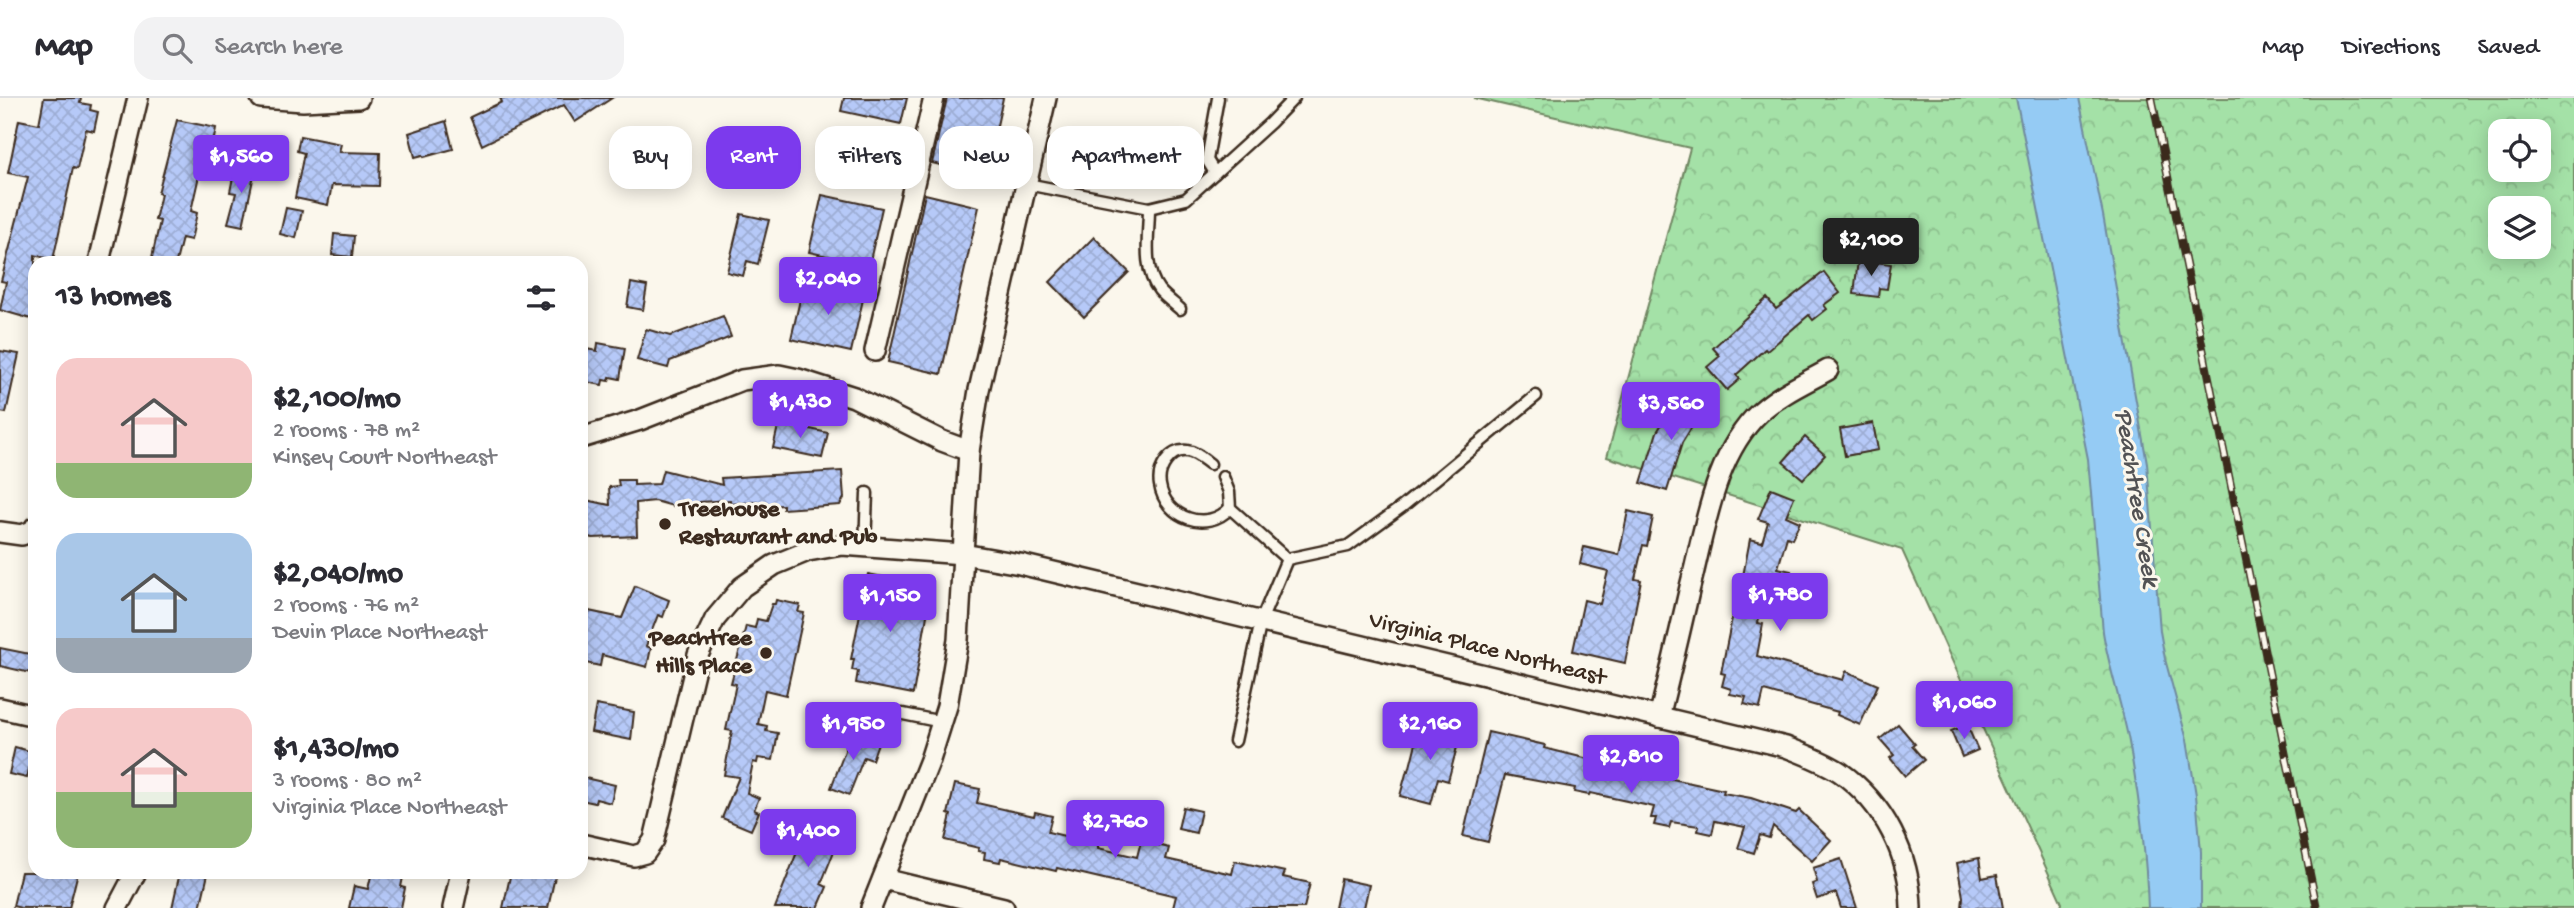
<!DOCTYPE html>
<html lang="en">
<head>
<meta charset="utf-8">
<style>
	:root { --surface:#fff; --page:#f2f2f3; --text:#2b2b33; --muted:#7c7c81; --line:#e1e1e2; --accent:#7c3aed }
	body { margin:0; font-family:"Gochi Hand",sans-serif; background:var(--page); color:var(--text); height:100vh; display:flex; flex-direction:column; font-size:26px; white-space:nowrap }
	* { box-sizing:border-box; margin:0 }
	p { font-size:23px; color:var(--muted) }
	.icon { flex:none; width:38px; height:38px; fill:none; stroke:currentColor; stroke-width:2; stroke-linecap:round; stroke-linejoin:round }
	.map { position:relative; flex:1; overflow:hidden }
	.details { position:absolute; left:28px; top:158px; width:560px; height:623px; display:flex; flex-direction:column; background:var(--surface); border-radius:21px; box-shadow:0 4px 18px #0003 }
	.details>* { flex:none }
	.top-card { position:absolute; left:609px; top:28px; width:665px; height:63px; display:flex; gap:14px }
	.controls { position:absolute; left:2488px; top:21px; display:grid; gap:14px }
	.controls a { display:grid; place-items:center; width:63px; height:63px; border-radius:14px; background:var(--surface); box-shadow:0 4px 18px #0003; font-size:35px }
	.price { position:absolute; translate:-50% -60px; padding:0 16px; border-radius:7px; background:var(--accent); color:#fff; font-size:23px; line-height:46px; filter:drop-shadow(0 2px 4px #0008) }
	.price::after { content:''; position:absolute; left:50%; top:42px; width:21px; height:16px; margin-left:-10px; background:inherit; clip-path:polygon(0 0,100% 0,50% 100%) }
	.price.current { background:#222; color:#fff }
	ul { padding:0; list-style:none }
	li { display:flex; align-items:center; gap:21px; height:175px; padding:0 28px }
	li span { display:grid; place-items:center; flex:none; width:196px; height:140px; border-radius:21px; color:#555 }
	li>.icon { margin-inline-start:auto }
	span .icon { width:84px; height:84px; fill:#fffc; stroke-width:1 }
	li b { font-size:30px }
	h2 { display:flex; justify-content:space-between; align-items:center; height:84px; padding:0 28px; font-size:30px }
	.pill { padding:0 24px; border-radius:21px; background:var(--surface); box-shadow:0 4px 18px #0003; font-size:24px; line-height:63px }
	.pill.current { background:var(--accent); color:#fff }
	header { display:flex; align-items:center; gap:42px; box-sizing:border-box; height:98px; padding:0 35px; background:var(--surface); border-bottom:2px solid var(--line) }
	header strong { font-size:33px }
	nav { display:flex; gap:38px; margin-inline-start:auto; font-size:24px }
	.search { width:490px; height:63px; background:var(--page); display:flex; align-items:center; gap:18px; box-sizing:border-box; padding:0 24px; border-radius:21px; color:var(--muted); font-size:26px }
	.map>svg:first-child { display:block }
</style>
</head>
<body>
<header>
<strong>Map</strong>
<div class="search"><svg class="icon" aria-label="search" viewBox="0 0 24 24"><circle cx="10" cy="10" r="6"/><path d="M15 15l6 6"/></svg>Search here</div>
<nav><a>Map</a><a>Directions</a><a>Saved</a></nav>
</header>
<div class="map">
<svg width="2574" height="810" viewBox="0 0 2574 810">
	<defs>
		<pattern id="forest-crowns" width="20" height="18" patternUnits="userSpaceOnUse" patternTransform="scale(1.75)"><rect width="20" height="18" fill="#a4e1a7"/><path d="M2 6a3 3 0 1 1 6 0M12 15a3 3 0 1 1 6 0" fill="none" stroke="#8ec18f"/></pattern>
		<pattern id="building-cross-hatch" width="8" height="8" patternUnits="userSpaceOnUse" patternTransform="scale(1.75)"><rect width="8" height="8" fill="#b6c9f8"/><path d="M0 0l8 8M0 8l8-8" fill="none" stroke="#9dadd4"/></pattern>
	</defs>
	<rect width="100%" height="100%" fill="#fbf7ec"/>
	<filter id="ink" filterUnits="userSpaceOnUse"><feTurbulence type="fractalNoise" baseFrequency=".0143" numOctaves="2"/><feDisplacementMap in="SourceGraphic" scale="14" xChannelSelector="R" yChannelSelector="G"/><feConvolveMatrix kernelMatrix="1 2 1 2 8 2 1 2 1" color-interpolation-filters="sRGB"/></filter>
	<g filter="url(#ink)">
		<path fill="url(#forest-crowns)" stroke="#708662" stroke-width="2" fill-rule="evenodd" d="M1474 0H2574V810H2061L2062 805 1902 452 1607 359 1690 50ZM2501 33H2539V72H2501ZM2501 110H2539V149H2501Z"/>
		<path fill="#95cbf4" stroke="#718b9e" stroke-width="2" d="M2016 0H2079L2103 117 2147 365 2160 533 2165 561 2187 642 2196 697 2201 754V810H2148C2146 754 2139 699 2129 644 2122 607 2109 571 2103 534L2088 361Z"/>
		<g fill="url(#building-cross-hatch)" stroke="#3b2a1e" stroke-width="2">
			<path d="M44 0H81L80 5 91 7 90 12 98 14 94 33 86 31 77 71 73 70 53 162 35 157V208L31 221 0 212 6 184 1 183 28 79 8 75 19 22 39 26Z"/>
			<path d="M500 0H612L575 24 564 7 482 47 470 19 502 4Z"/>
			<path d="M844 0H907L901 26 841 13Z"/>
			<path d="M947 0H1003L986 78 932 65Z"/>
			<path d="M177 22 216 30 210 62 203 60 191 113 197 115 191 142 182 140 176 164H151L160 123 155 122 161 96 158 95Z"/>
			<path d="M446 23 453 51 424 59 423 57 415 59 409 35Z"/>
			<path d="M300 38 341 46 339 54 380 55 379 88 332 87 328 107 295 100 304 55 297 53Z"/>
			<path d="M252 53 269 57 265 73 248 69Z"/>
			<path d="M243 69 255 72 243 128 228 125 236 95 230 94 234 74 241 76Z"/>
			<path d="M925 96 979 109 941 276 888 264Z"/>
			<path d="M822 97 882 110 869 167 809 154Z"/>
			<path d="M286 110 302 113 296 140 280 136Z"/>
			<path d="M741 116 769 122 758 166 747 163 743 178 727 174Z"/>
			<path d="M334 136 354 138 352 159 332 157Z"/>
			<path d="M1094 139 1129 174 1084 219 1050 184Z"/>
			<path d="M1858 162 1891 166 1887 191 1879 190 1878 199 1854 196Z"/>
			<path d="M1824 174 1840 195 1824 207 1827 211 1813 222 1809 217 1767 253 1765 251 1736 277 1740 281 1727 292 1707 269 1720 258 1713 250 1767 200 1776 211Z"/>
			<path d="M804 184 864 197 851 254 791 241Z"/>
			<path d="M631 185 647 188 643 212 627 209Z"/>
			<path d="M723 218 731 239 670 263 668 270 637 262 646 231 670 238Z"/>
			<path d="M598 245 625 250 620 281 610 279 609 283 603 282 602 287 581 283V250L597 253Z"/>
			<path d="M0 253 19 256 6 315 0 314Z"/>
			<path d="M1679 298 1689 304 1693 298 1706 306 1682 345 1667 393 1641 385 1657 334Z"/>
			<path d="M779 324 828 335 822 360 773 350Z"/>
			<path d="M1873 325 1878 352 1845 358 1840 331Z"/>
			<path d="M1805 339 1825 357 1803 381 1783 364Z"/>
			<path d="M663 372 722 387 721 380 842 373 844 400 840 407 783 411V407L759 408V404L730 406V402L700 404 698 415 655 403 636 405 637 438 593 440 581 437V401L610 407 609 389 619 388 618 382H634V387L659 386Z"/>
			<path d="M1771 390 1794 399 1786 418 1800 424 1792 441 1787 439 1778 470 1791 473 1788 490 1765 485 1758 525 1763 526 1757 558 1843 582 1846 573 1878 587 1860 627 1837 617 1838 614 1764 593 1760 610 1744 606 1746 599 1730 596 1731 591 1722 588 1725 576 1721 575 1734 510H1737L1750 441 1762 444 1768 424 1758 421Z"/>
			<path d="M1628 413 1653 419 1647 448 1643 447 1635 481 1641 482 1625 565 1573 553 1584 502 1600 506 1608 473 1580 466 1584 449 1619 457Z"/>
			<path d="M868 476 913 485 912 492 926 494 930 501 913 596 856 585 858 573 852 572 854 561H851Z"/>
			<path d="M635 488 669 502 663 519 658 517 646 548 651 550 647 569 602 557 600 568 581 564V526L584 512 622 520Z"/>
			<path d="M776 502 800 507 798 514 804 515 786 597 765 592 758 626 767 628 766 633 778 635 773 662 758 660 757 665 753 664 747 695 759 700 754 712 759 714 751 732 722 720 739 679 724 677 732 633 726 632 736 586 731 585 746 528 755 530 757 521 766 523 772 506H775Z"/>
			<path d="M0 550 35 557V576L0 568Z"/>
			<path d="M596 607 634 614 631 642 591 634Z"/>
			<path d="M1421 625 1461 634 1448 683 1438 680 1431 706 1400 698 1407 672 1409 673Z"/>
			<path d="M1898 626 1915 646 1912 648 1924 662 1905 678 1890 660 1894 657 1880 641Z"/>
			<path d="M1967 627 1978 652 1962 659 1951 633Z"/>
			<path d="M852 634 878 645 872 662 864 659 849 697 831 690Z"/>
			<path d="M1488 634 1545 647 1544 650 1597 663V665L1724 692 1723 695 1751 700 1796 715 1799 712 1831 742 1812 763 1773 728 1769 740 1760 737 1754 755 1738 750 1745 729 1715 723 1712 736 1698 733 1699 728 1671 724 1669 730 1654 727 1656 720H1651L1654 709 1590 695 1589 697 1574 694 1575 690 1505 677 1488 744 1463 738Z"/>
			<path d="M15 649 33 654 27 680 9 676Z"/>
			<path d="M581 679 615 687 611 705 596 701 595 705 581 702Z"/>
			<path d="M955 686 980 691 977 705 1034 718 1035 714 1052 718 1048 734 1098 746V750L1137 759 1141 743 1169 750 1166 761 1232 776 1235 763 1285 774 1283 779 1310 785 1304 810H1173L1176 798 1057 770 1056 773 1001 760 1000 764 984 761 985 754 978 753 979 750 945 742 951 717 948 716Z"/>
			<path d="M1183 709 1201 713 1196 735 1178 731Z"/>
			<path d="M817 728 840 738 821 786 827 789 818 810H775L797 754 785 749 792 731 812 739Z"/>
			<path d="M1979 760 1982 780 1997 777 2003 810H1962L1963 799 1957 765Z"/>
			<path d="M1841 761 1853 798 1857 810H1841L1836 795 1817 801 1812 786 1817 784 1813 770Z"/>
			<path d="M21 774H78L69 810H21L13 808Z"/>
			<path d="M180 774 208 776 200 810H172Z"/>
			<path d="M372 774 403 779 401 789 405 790 401 810H349L354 788 368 791Z"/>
			<path d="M511 774H556L548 810H503Z"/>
			<path d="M1341 781 1369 787 1364 810H1335Z"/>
		</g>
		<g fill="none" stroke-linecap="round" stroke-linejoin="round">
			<g stroke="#3b2a1e" stroke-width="15">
				<g id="service">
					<path d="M1215 75 1207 62 1218 0"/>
					<path d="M1027 86 1149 110 1186 101 1270 25 1294 0"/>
					<path d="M1149 110C1149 137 1142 170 1159 192 1165 199 1173 205 1180 211"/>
					<path d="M1210 366C1203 361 1196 354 1187 353 1170 351 1157 371 1160 387 1165 420 1207 435 1230 410"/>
					<path d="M1223 379 1229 394 1230 410 1287 461"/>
					<path d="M865 449 867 395"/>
					<path d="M903 616 942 624"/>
					<path d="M1235 643 1261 523 1287 461 1348 448 1403 408 1536 298"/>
				</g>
			</g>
			<g stroke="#3b2a1e" stroke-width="24">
				<g id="minor">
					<path d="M261 0 303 3 359 0"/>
					<path d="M99 164 138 0"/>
					<path d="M875 253 934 0"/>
					<path d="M581 340 640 322 742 282 779 277 798 281 854 299 942 343 969 353"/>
					<path d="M0 434 22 437 34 432 35 429"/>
					<path d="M0 610 35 618"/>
					<path d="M1659 619C1670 576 1680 533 1690 489 1705 431 1714 357 1760 314 1780 296 1805 285 1828 272"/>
					<path d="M581 746 634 758 645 755 654 742 698 557 715 521 742 489 774 467 808 453 842 447 963 456 1020 466 1786 649C1804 656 1823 663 1840 674 1884 705 1910 757 1911 810"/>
					<path d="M883 781 1004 810"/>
					<path d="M117 810 136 774"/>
					<path d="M453 810 461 774"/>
					<path d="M871 810 930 662 947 608 958 542 969 353 979 292 1046 0"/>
				</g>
			</g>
			<use href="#service" stroke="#fbf7ec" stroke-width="10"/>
			<use href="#minor" stroke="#fbf7ec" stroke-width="19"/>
			<g stroke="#3b2a1e" stroke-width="8">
				<path id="rail" d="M2152 0 2317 810"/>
			</g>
			<use href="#rail" stroke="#fbf7ec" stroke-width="5" stroke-dasharray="16" stroke-linecap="butt"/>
		</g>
	</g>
	<g fill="#3b2a1e" stroke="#fbf7ec" stroke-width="2.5">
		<circle cx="665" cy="426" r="7"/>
		<circle cx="766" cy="555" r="7"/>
	</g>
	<g text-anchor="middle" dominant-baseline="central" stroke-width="6" stroke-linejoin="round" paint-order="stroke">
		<g font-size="24" font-weight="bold" fill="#3b2a1e" stroke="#fbf7ec" text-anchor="start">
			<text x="679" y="412">Treehouse<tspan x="679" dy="28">Restaurant and Pub</tspan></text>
			<text x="752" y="541" text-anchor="end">Peachtree<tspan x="752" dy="28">Hills Place</tspan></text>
		</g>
		<g font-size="24" fill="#3b2a1e" stroke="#fbf7ec">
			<text transform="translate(1487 552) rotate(14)">Virginia Place Northeast</text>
		</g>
		<g font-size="26" font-style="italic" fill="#525254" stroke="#fbf7ec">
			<text transform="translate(2135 400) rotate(81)">Peachtree Creek</text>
		</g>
	</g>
</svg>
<div class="controls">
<a><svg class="icon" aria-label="locate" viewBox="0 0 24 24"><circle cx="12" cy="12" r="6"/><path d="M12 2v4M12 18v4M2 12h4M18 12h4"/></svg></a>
<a><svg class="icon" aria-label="layers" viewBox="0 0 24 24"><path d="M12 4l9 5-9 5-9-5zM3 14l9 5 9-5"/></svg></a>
</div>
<b class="price" style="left:241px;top:97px">$1,560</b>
<b class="price current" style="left:1871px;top:180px">$2,100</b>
<b class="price" style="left:828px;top:219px">$2,040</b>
<b class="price" style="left:800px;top:342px">$1,430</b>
<b class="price" style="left:1671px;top:344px">$3,560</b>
<b class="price" style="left:1780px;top:535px">$1,780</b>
<b class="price" style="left:890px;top:536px">$1,150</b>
<b class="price" style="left:1964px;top:643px">$1,060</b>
<b class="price" style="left:853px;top:664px">$1,950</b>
<b class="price" style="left:1430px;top:664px">$2,160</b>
<b class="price" style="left:1631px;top:697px">$2,810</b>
<b class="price" style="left:1115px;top:762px">$2,760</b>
<b class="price" style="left:808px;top:771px">$1,400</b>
<div class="top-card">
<a class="pill">Buy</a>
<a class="pill current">Rent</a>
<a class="pill">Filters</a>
<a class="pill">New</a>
<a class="pill">Apartment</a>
</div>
<section class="details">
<h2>13 homes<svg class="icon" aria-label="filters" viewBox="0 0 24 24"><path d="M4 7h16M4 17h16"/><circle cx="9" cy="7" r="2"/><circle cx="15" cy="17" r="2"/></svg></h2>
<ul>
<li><span style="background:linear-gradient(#f6c9c9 75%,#8fb573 0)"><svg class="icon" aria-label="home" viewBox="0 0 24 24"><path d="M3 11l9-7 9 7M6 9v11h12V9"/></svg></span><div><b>$2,100/mo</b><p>2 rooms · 78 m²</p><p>Kinsey Court Northeast</p></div></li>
<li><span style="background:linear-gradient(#a9c7e8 75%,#9aa5b1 0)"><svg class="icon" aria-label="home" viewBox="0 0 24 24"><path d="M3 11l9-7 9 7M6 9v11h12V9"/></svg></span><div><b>$2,040/mo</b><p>2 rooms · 76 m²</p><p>Devin Place Northeast</p></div></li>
<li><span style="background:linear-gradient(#f6c9c9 60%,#8fb573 0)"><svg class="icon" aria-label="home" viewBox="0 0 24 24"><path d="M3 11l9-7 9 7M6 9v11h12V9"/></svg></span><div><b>$1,430/mo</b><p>3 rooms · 80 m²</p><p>Virginia Place Northeast</p></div></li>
</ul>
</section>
</div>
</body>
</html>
